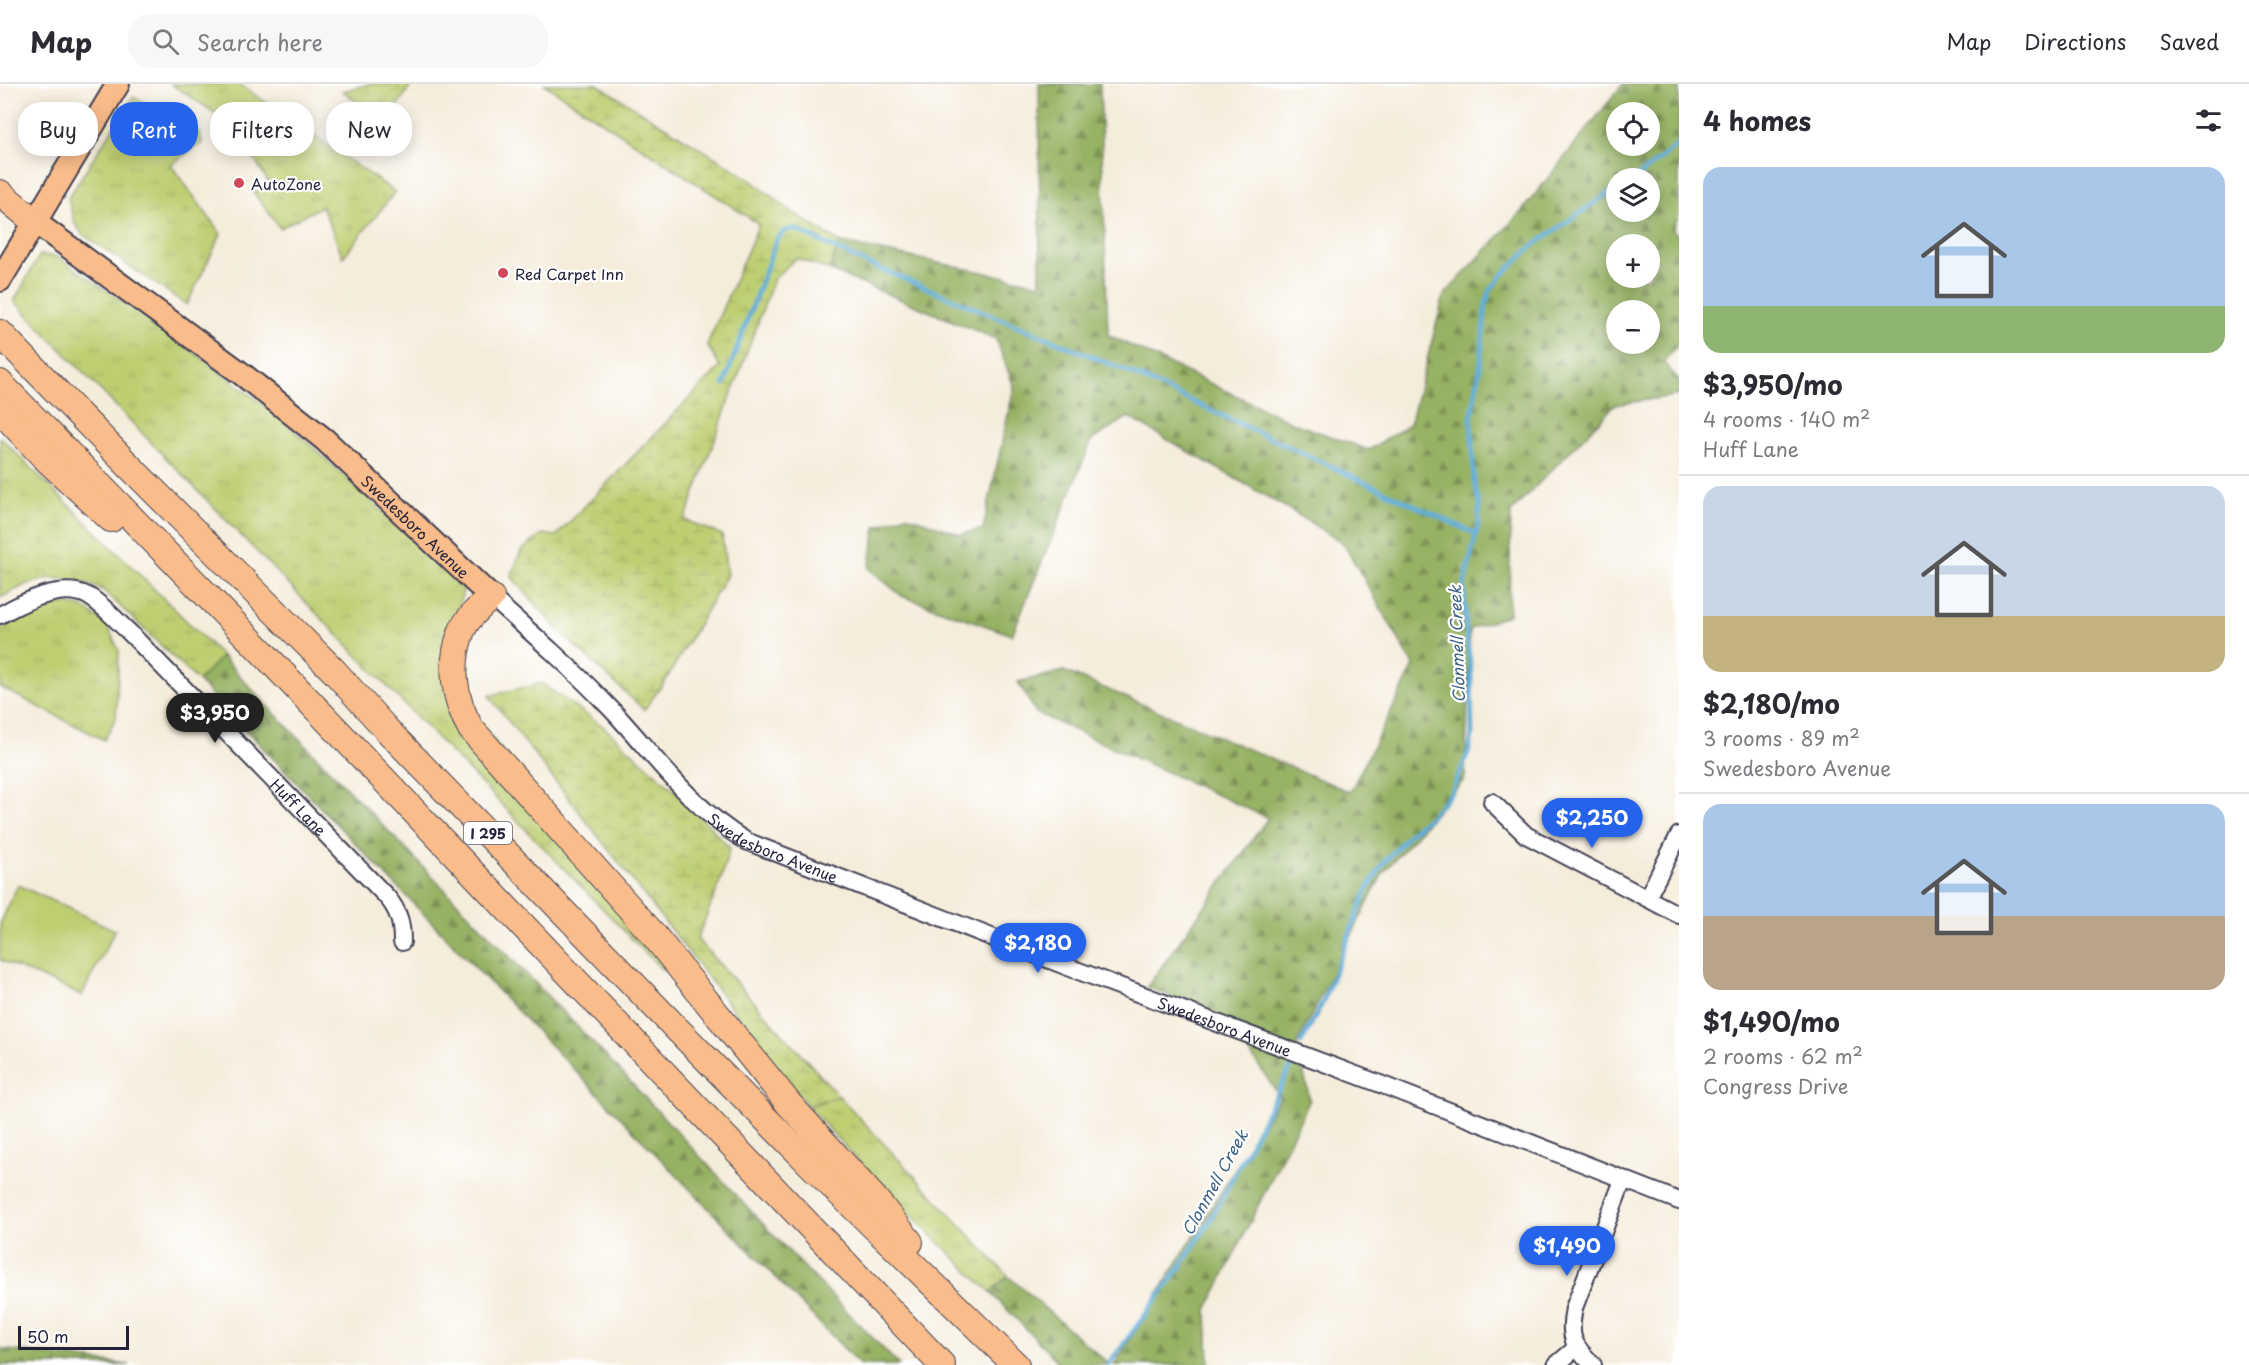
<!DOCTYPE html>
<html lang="en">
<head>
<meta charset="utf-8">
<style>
	:root { --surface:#fff; --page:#f7f7f7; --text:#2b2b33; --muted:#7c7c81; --line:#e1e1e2; --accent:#2563eb }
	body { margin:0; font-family:"Playpen Sans",sans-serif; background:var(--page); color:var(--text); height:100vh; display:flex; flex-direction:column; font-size:22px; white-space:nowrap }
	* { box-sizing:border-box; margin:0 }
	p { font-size:20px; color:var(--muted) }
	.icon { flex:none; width:33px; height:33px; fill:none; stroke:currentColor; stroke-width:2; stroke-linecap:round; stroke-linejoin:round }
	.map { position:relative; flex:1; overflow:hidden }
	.sheet { display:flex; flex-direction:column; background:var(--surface); width:570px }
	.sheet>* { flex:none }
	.guide { position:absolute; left:18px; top:18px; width:570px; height:54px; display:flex; gap:12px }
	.fabs { position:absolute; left:1606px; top:18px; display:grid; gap:12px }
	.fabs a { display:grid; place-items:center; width:54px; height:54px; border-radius:50%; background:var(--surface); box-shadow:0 3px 15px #0003; font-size:30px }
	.scale { position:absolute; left:18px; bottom:15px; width:111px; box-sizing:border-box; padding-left:6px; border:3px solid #22223b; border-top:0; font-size:16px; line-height:21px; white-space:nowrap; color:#22223b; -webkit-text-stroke:4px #fff; paint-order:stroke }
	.price { position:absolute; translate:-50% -51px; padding:0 14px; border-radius:21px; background:var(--accent); color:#fff; font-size:20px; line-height:39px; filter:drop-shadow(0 2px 3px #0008) }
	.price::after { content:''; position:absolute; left:50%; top:36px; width:18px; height:14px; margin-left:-9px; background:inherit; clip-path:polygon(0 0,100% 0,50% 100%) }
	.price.active { background:#222; color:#fff }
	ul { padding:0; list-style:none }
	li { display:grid; align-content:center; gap:12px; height:318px; padding:0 24px }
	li+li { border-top:2px solid var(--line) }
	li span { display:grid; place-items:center; height:186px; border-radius:18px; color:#555 }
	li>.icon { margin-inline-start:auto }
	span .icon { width:108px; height:108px; fill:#fffc; stroke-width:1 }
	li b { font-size:26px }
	h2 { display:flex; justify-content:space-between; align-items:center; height:72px; padding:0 24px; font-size:26px }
	.tag { padding:0 21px; border-radius:24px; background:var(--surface); box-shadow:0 3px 15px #0003; font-size:21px; line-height:54px }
	.tag.active { background:var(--accent); color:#fff }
	header { display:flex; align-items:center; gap:36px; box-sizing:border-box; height:84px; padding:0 30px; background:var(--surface); border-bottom:2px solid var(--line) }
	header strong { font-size:28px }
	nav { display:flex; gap:33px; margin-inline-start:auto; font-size:21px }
	.search { width:420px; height:54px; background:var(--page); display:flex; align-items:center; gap:15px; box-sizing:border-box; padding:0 21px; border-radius:24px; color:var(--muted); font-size:22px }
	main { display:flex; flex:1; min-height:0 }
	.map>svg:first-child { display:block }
</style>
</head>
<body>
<header>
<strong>Map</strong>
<div class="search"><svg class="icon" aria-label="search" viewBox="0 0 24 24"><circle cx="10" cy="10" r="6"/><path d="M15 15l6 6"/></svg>Search here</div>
<nav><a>Map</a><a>Directions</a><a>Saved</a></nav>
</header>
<main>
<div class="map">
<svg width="1679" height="1281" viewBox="0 0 1679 1281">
	<defs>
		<pattern id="grass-tufts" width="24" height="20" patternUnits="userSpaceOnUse" patternTransform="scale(1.5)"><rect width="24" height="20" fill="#becf72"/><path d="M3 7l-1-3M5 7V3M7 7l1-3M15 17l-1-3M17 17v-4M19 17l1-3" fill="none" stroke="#a3b164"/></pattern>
		<pattern id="forest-firs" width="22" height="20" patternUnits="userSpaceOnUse" patternTransform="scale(1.5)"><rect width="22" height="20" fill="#96b264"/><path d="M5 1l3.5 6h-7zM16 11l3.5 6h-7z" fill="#7a9054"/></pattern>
		<pattern id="wetland-marsh" width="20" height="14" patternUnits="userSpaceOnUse" patternTransform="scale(1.5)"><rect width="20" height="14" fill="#becf72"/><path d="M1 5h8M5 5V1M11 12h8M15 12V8" fill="none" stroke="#a3b164"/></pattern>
	</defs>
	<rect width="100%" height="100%" fill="#fff"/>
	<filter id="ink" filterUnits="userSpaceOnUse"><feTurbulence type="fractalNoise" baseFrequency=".0167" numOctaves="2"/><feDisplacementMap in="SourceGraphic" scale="12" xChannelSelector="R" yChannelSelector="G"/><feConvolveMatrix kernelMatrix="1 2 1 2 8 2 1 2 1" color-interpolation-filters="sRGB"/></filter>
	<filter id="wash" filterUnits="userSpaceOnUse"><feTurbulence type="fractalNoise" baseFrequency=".008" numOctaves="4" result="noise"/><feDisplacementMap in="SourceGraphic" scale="24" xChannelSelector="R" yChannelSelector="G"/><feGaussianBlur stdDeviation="1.35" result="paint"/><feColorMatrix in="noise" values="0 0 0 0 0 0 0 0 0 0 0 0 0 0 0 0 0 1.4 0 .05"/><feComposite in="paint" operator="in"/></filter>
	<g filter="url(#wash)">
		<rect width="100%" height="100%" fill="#f5eddb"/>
		<g fill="url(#grass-tufts)" stroke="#707856" stroke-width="1.5">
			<path d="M171 0H239L395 108 343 173 322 122 280 144 254 109 269 99 242 55 227 37Z"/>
			<path d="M133 13 200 49 202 59 171 81 221 150 187 221 82 150 74 138 68 114Z"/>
			<path d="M40 171 58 173 170 250 281 334 464 502 450 564 447 597 670 878 662 886 14 217Z"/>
			<path d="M0 353 222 572 198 597 103 506 78 496 49 494 25 501 0 514Z"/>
			<path d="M67 520 84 524 107 541 119 567 116 634 104 656 0 603V545L47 521Z"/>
			<path d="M839 1012 1008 1192 990 1208 878 1099 808 1022Z"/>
		</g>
		<g fill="url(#forest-firs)" stroke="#5c6a50" stroke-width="1.5" fill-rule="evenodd">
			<path d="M1039 0H1100L1108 251 1296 340 1369 366 1410 340 1444 211 1521 128 1623 0H1679V130L1673 146 1679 152V260L1663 278 1679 296V311L1615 321 1511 428 1509 531 1470 545 1465 695 1383 789 1297 960 1310 1016 1207 1226 1209 1281H1114L1280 1013 1226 934 1147 903 1268 734 1036 629 1018 598 1064 587 1350 708 1414 582 1343 459 1292 427 1128 333 1092 356 1012 551 902 512 869 485 876 443 906 431 960 450 983 445 1014 303 996 255 829 186 839 158 1040 200ZM1617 28H1650V62H1617ZM1617 94H1650V128H1617ZM1617 160H1650V194H1617ZM1617 226H1650V260H1617Z"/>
			<path d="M222 572 258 612 623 990 779 1157 899 1281H860L198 597Z"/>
			<path d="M1008 1192 1110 1281H1061L990 1208Z"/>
			<path d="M0 1265 130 1281H0Z"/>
		</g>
		<g fill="url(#wetland-marsh)" stroke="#707856" stroke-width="1.5">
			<path d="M369 0H412L385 41 343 7Z"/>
			<path d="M544 0H597L742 90 795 130 839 158 829 186 796 174 774 195 685 436 722 451 727 491 666 596 644 626 558 546 511 492 521 467 543 450 556 452 720 283 707 261 759 140Z"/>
			<path d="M541 599 604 643 684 715 730 764 719 801 697 855 839 1012 808 1022 489 612Z"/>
		</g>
		<path fill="#becf72" stroke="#707856" stroke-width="1.5" d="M18 801 115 846 82 911 0 876V840Z"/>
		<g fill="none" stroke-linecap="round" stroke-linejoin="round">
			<g stroke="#5fadd9" stroke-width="4.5">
				<path d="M1632 94 1641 90 1679 60"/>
				<path d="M724 300 776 157 784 147 795 145 866 179 1120 284 1476 450"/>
				<path d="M1301 959 1323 918 1366 808 1382 781 1412 747 1428 734 1451 709 1469 667 1472 651 1471 587 1466 546 1464 502 1479 437V420L1474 397 1471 335 1480 284 1486 219 1490 207 1502 191 1534 161 1617 103"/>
				<path d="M1108 1281 1179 1185 1211 1135 1292 981"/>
			</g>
		</g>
	</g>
	<g filter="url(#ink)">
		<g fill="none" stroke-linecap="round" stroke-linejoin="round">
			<g stroke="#424053" stroke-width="20">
				<g id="minor">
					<path id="s1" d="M491 513C532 549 574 586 612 626 654 671 692 725 746 757L1068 883 1375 998 1679 1117"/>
					<path id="s2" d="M0 531C23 518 62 498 88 512 100 518 119 539 130 549L387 813C399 827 402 840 402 858"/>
					<path d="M1492 718 1526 751 1679 831"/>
					<path d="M1647 814 1679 751"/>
					<path d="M1556 1281 1576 1264"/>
					<path d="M1593 1281C1573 1261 1568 1253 1574 1224L1623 1096"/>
				</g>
			</g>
			<g stroke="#424053" stroke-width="26">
				<g id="major">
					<path id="s3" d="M35 138 242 290 325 356 491 513"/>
					<path d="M0 196 118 0"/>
				</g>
			</g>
			<g stroke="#424053" stroke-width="28">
				<g id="highway">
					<path d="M0 109 35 138"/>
					<path d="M0 249 129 382 334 587 387 646 674 942 828 1098 1016 1281"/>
					<path d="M0 299 266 572 942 1281"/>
					<path d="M0 326 44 373 111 435"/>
					<path d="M491 513C480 523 466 535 461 549 449 581 454 616 471 645L652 849 789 1020 875 1115 910 1158"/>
				</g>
			</g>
			<use href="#minor" stroke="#fff" stroke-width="16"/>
			<use href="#major" stroke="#f9bc8a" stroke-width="22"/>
			<use href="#highway" stroke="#f9bc8a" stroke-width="26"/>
		</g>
	</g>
	<g fill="#d1495b" stroke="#fff" stroke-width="2">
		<circle cx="239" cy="99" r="6"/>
		<circle cx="503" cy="189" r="6"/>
	</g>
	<g text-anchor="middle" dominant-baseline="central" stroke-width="4.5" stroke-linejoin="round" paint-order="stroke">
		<rect fill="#fff" stroke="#646476" stroke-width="1.5" x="464" y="738" width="48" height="22" rx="4.5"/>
		<g font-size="14" font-weight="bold" fill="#22223b">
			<text x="488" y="749">I 295</text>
		</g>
		<g font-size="15" fill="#22223b" stroke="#fff" text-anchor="start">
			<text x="251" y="99">AutoZone</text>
			<text x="515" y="189">Red Carpet Inn</text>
		</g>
		<g font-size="15" fill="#22223b" stroke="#fff">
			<text stroke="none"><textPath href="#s3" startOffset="488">Swedesboro Avenue</textPath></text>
			<text stroke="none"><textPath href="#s2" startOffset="392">Huff Lane</textPath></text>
			<text stroke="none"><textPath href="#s1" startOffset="381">Swedesboro Avenue</textPath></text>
			<text stroke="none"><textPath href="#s1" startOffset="867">Swedesboro Avenue</textPath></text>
		</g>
		<g font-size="16" font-style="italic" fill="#3d6182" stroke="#fff">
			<text transform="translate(1456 560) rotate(-92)">Clonmell Creek</text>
			<text transform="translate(1214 1098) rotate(-61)">Clonmell Creek</text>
		</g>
	</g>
</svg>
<div class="fabs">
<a><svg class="icon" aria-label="locate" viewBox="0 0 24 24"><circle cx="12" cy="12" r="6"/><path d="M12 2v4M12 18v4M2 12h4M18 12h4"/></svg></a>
<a><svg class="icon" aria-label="layers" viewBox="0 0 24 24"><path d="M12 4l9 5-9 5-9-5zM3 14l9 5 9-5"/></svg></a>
<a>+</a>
<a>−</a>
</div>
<div class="scale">50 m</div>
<b class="price active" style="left:215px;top:660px">$3,950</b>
<b class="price" style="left:1592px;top:765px">$2,250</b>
<b class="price" style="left:1038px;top:890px">$2,180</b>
<b class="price" style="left:1567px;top:1193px">$1,490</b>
<div class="guide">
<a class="tag">Buy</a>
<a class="tag active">Rent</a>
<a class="tag">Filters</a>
<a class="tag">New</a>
</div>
</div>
<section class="sheet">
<h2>4 homes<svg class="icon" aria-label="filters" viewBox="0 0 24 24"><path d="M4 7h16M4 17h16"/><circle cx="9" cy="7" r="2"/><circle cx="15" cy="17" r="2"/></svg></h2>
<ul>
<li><span style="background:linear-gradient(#a9c7e8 75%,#8fb573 0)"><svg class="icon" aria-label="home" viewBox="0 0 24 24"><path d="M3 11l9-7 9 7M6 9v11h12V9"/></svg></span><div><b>$3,950/mo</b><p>4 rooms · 140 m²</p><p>Huff Lane</p></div></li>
<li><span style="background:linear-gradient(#c9d6e8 70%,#c2b280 0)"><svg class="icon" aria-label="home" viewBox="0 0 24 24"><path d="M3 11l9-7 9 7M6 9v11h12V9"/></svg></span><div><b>$2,180/mo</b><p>3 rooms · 89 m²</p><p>Swedesboro Avenue</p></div></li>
<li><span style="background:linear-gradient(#a9c7e8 60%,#b9a48a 0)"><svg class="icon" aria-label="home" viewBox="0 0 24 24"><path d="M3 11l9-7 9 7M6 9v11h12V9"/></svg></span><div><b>$1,490/mo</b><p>2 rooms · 62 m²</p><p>Congress Drive</p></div></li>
</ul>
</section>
</main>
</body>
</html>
